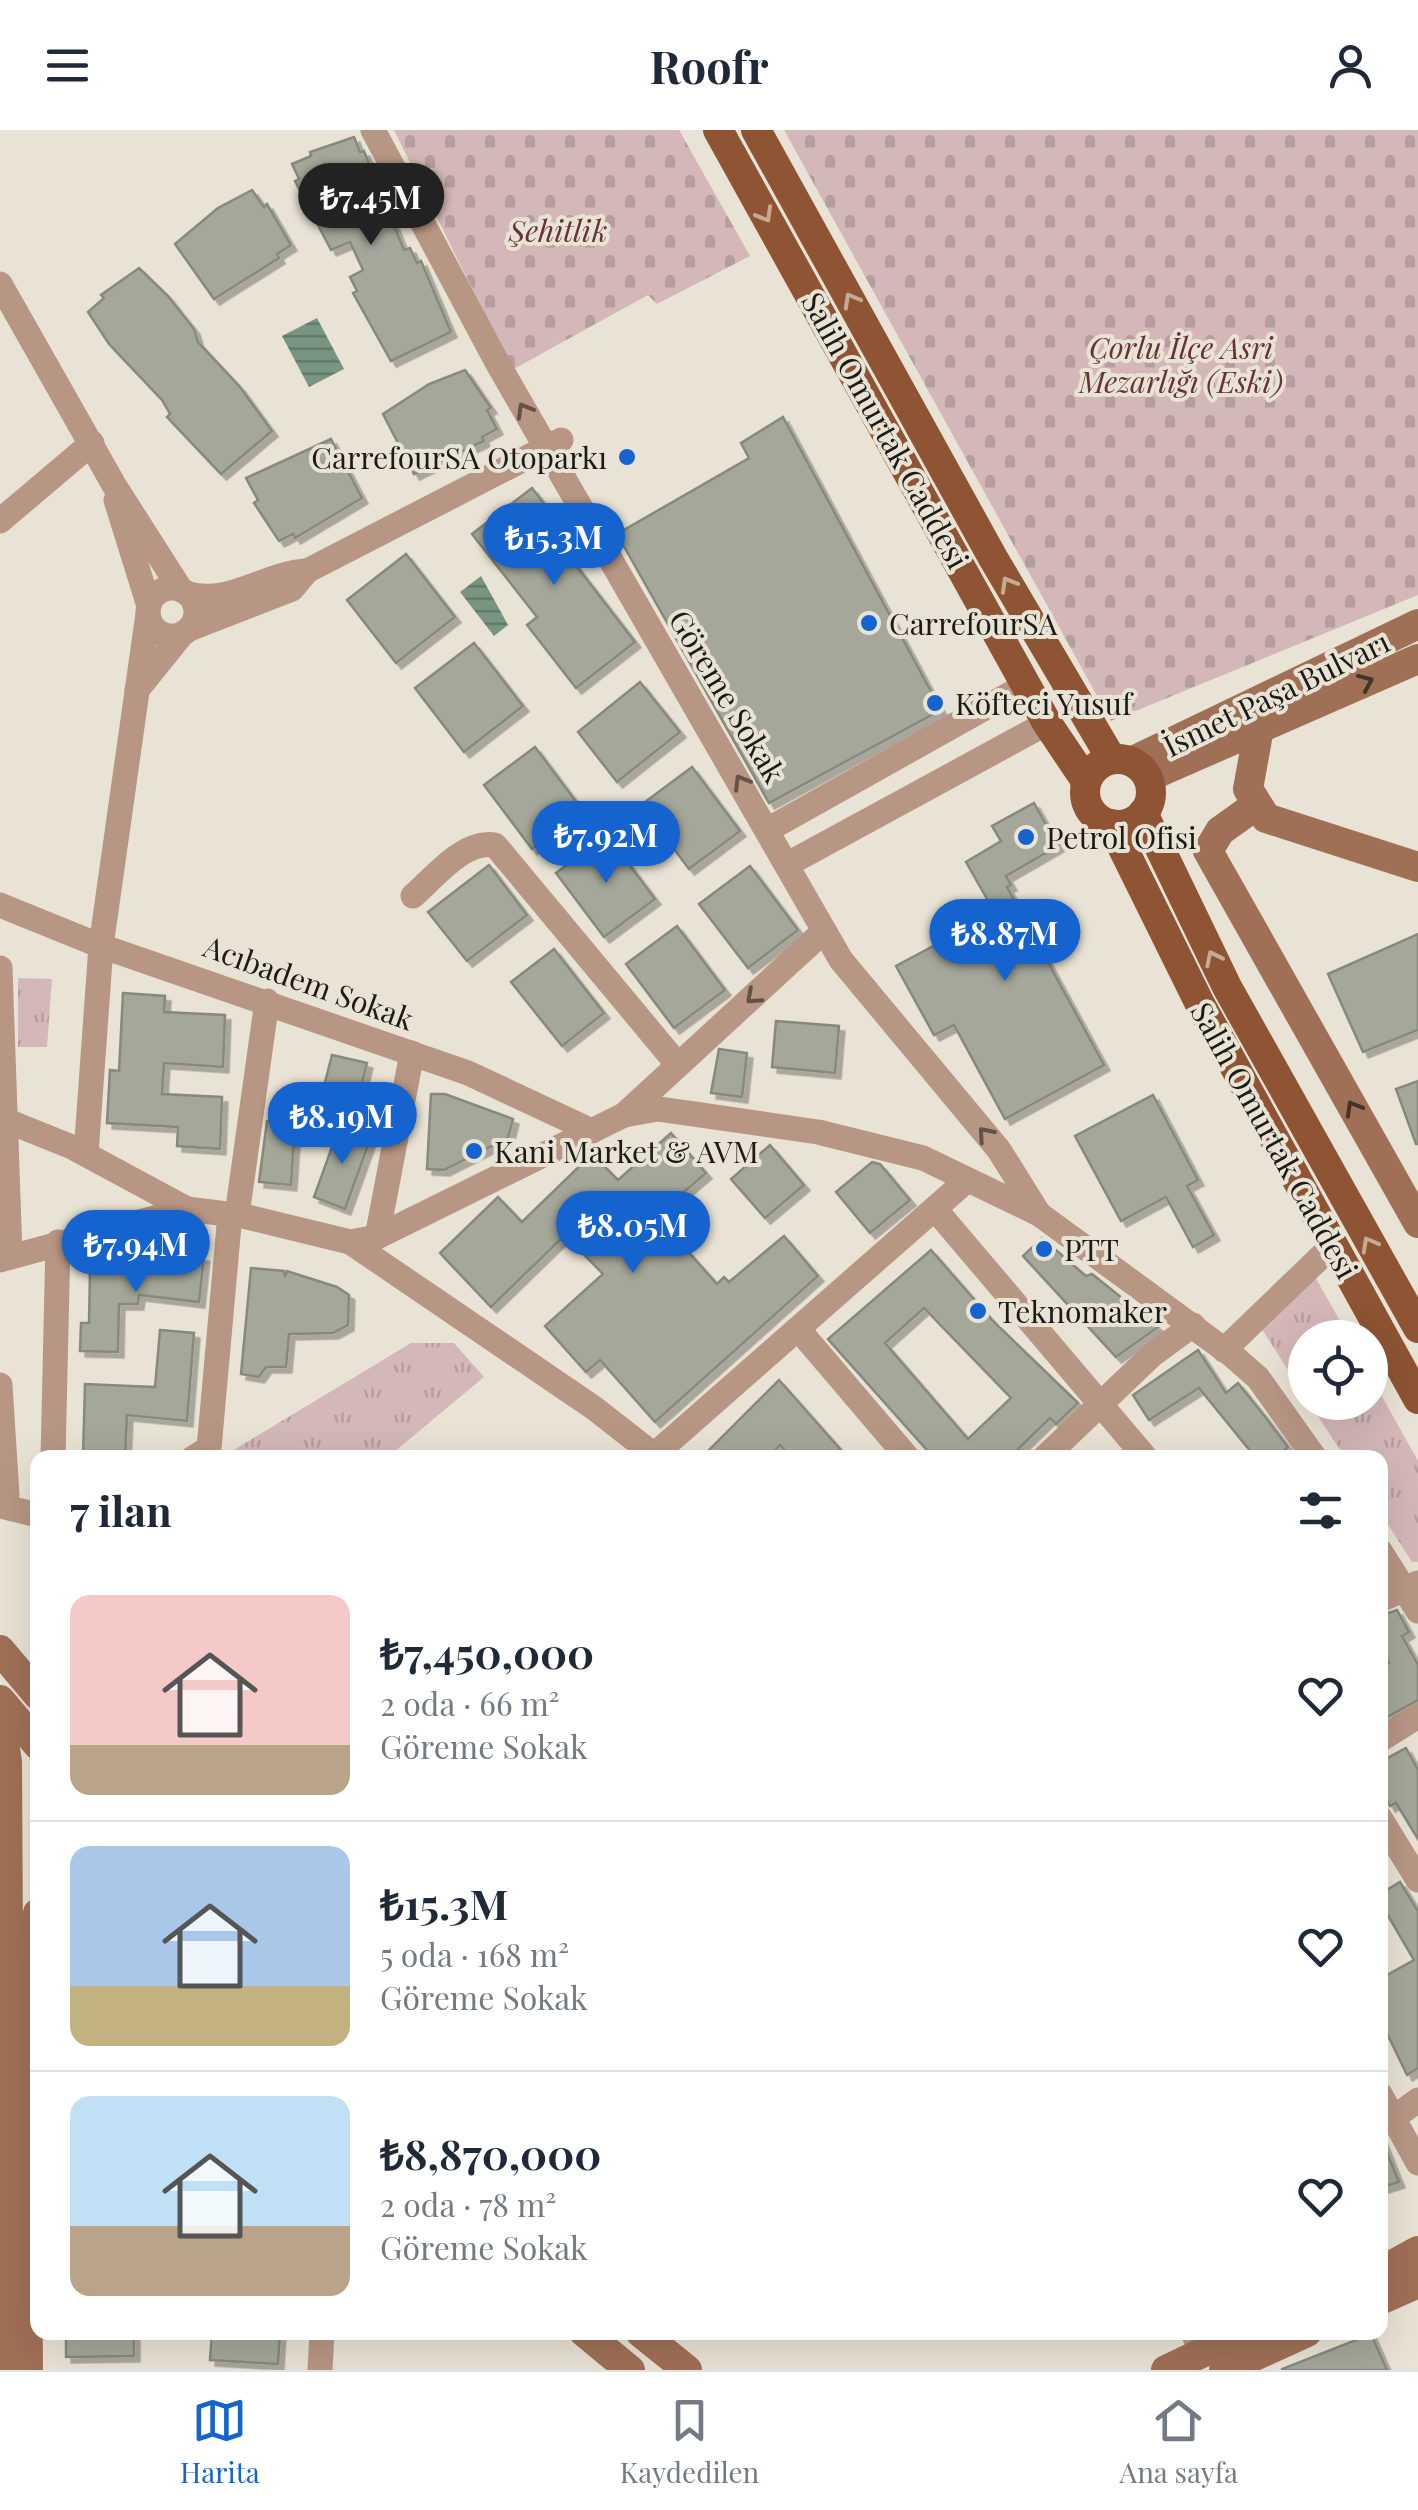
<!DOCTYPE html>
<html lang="tr">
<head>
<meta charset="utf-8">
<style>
	:root { --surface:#fff; --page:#f6f6f7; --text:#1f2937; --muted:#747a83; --line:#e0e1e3; --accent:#1563ce }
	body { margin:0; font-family:"Playfair Display",serif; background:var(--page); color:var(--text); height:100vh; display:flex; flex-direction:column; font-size:38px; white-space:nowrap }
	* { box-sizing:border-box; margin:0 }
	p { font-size:32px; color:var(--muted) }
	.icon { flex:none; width:55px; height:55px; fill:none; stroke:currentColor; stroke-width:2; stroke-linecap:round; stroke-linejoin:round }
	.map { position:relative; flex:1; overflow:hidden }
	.drawer { position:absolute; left:30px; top:1320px; width:1358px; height:890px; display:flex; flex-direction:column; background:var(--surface); border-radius:20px; box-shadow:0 10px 40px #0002 }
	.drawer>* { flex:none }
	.controls { position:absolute; left:1288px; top:1190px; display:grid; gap:20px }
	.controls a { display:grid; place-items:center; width:100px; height:100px; border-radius:50%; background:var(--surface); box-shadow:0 10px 40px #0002; font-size:50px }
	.price { position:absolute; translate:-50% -85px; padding:0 22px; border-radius:35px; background:var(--accent); color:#fff; font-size:32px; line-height:65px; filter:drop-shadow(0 2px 5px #0008) }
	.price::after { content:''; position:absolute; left:50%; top:60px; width:30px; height:22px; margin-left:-15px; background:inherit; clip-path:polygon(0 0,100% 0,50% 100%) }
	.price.current { background:#222; color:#fff }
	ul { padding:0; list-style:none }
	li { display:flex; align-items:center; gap:30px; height:250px; padding:0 40px }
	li+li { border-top:2px solid var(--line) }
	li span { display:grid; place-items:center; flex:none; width:280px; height:200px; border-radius:20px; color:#555 }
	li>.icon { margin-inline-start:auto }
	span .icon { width:120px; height:120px; fill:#fffc; stroke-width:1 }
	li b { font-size:42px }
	h2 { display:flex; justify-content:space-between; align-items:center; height:120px; padding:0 40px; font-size:42px }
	header { display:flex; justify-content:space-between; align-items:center; height:130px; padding:0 40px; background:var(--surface); font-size:45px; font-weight:700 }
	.menu { display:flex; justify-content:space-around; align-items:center; height:140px; border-top:2px solid var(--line); background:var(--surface); font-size:28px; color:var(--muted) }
	.menu a { display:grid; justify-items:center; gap:5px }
	.menu .current { color:var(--accent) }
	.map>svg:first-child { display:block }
</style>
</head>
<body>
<header><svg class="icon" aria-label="menu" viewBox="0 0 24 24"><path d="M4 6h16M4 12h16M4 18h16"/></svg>Roofr<svg class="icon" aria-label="person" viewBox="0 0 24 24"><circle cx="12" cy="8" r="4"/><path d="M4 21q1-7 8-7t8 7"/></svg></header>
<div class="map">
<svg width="1418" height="2240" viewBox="0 0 1418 2240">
	<defs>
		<pattern id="cemetery-stones" width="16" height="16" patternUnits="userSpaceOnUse" patternTransform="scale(2.5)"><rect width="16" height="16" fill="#d4b8b9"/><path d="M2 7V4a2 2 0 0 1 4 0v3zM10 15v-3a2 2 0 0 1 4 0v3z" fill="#b69e9e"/></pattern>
		<pattern id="park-tufts" width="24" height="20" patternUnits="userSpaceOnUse" patternTransform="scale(2.5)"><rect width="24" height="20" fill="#d4b8b9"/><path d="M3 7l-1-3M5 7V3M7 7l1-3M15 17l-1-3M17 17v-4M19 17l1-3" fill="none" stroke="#b69e9e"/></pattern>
		<pattern id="water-rules" width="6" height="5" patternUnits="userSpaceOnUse" patternTransform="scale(2.5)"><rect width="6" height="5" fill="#779580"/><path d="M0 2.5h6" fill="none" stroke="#617968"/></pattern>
		<filter id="shadow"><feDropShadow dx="5.5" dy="5.5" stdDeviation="0" flood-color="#0004"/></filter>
	</defs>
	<rect width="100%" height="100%" fill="#e9e3d5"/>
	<g fill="url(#cemetery-stones)">
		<path d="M394 0H679L750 126 657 174 648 165 512 240Z"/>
		<path d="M784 0H1418V465L1111 591Z"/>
	</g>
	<g fill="url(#park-tufts)">
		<path d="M18 848 52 849 47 917H18Z"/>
		<path d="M1314 1145 1349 1207 1305 1208V1266L1261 1198Z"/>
		<path d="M411 1213H454L484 1247 388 1327H222Z"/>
		<path d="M1370 1245 1418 1331V1432H1412L1380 1382V1328L1345 1327 1309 1273 1370 1272Z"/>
	</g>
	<g fill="url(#water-rules)">
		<path d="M317 188 344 239 309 257 282 206Z"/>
		<path d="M481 446 508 495 494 506 460 462Z"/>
	</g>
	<g fill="#a4a79a" stroke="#868a7d" stroke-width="2.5" fill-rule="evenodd" filter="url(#shadow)">
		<path d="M354 7 360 22 364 21 404 120 410 118 417 133 421 131 451 202 391 231 353 163 357 161 350 147 363 140 350 112 331 120 295 51 299 49 292 34 311 26 310 22Z"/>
		<path d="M252 60 264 77 267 74 291 115 277 124 279 128 214 169 175 114 218 78Z"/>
		<path d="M139 138 168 166 194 199 198 212 240 257 272 301 221 344 167 287 170 284 162 270 109 214 88 182 104 168 101 165Z"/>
		<path d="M465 240 491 278 487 280 497 299 482 307 484 311 414 344 383 284 429 254Z"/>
		<path d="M783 287 941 580 769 673 617 404 749 328 741 313Z"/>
		<path d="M331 309 362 368 295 408 293 404 279 411 254 373 258 370 246 348Z"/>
		<path d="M532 358 581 422 571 429 635 512 576 558 527 495 537 487 472 404Z"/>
		<path d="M406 424 455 487 396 533 347 470Z"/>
		<path d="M474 513 523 576 464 622 415 558Z"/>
		<path d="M640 552 680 602 617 652 578 602Z"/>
		<path d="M535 617 583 681 532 719 484 655Z"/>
		<path d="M692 637 740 701 689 739 641 675Z"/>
		<path d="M1034 673 1058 716 1006 746 1011 755 1007 757 1104 935 1005 989 954 895 934 905 896 836 995 783 966 732 1001 711 992 696Z"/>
		<path d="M607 705 655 769 604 807 556 743Z"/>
		<path d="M489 735 527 785 467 831 428 782Z"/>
		<path d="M750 736 798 800 748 838 699 774Z"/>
		<path d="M677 796 725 860 674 898 626 834Z"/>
		<path d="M1418 804V900L1363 922 1328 844Z"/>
		<path d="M554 819 604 883 562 916 511 852Z"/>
		<path d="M123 863 165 866 164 882 225 885 223 937 164 933 162 964 222 967 220 1019 177 1016 178 997 107 993 110 940 119 941Z"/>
		<path d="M776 891 839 896 835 943 772 937Z"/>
		<path d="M719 919 747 923 742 967 711 963Z"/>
		<path d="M332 925 367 933 358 969 323 960Z"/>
		<path d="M1418 951V1014H1416L1396 959Z"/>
		<path d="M431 964H445L513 989 508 1008 444 1040 427 1039Z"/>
		<path d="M1153 965 1198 1050 1187 1056 1214 1105 1193 1117 1166 1067 1121 1091 1075 1006Z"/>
		<path d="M267 991 295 994 291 1055 259 1052Z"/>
		<path d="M340 995 371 1007 345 1079 314 1067Z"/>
		<path d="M671 1003 706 1043 656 1086 717 1154 724 1147 729 1152 784 1106 818 1146 655 1292 600 1230 586 1242 545 1196 603 1144 565 1105 491 1177 440 1123 498 1067 522 1092 592 1024 618 1050Z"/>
		<path d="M770 1015 804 1055 765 1088 731 1049Z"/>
		<path d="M872 1032 880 1034 910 1070 870 1103 836 1062Z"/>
		<path d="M1042 1108 1086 1146 1092 1144 1158 1197 1116 1227 1023 1126Z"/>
		<path d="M931 1120 993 1191 1078 1273 1056 1294 1050 1288 1009 1328H934L828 1209ZM924 1178 1011 1268 968 1309 885 1213Z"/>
		<path d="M162 1121 204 1126 199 1172 139 1165 138 1174H119L118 1222 80 1221 81 1193H89L90 1139 159 1141Z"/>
		<path d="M251 1138 284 1141 285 1147 287 1141 337 1157 349 1165 348 1195 333 1203 289 1204 286 1237H266L259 1247 241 1244Z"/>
		<path d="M160 1200 194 1203 187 1291 127 1285 125 1328H83L85 1254 155 1257Z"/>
		<path d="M1198 1220 1226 1263 1238 1253 1266 1288 1288 1317 1275 1328H1256L1199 1258 1149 1290 1133 1265Z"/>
		<path d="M779 1250 848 1328H792L780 1315 768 1328H701Z"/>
		<path d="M1397 1480 1409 1502 1402 1506 1418 1535V1570L1380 1591V1539L1389 1533 1380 1515V1486Z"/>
		<path d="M1406 1618 1418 1640V1709L1396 1673 1390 1676 1380 1658V1632Z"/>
		<path d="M1400 1752 1418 1781V1938L1407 1945 1380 1889V1849L1414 1830 1380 1772V1764Z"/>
		<path d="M1380 2005 1399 2052 1380 2058Z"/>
		<path d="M66 2202H134V2226L66 2227Z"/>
		<path d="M212 2202H280L278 2234 210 2230Z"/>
		<path d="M1371 2204 1387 2240H1282V2239Z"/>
	</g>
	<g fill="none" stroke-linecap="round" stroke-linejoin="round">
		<g stroke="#b89684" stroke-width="25">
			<path d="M373 0 498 234 841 830 999 1020 1039 1084"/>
			<path d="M0 154 114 355 181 460"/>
			<path d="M116 370 149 476"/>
			<path d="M0 391 92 313"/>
			<circle cx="172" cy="482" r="24"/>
			<path d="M188 464C232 475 265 443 307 441"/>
			<path d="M189 499 292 459 307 441 561 310"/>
			<path d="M137 560 183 503"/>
			<path d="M769 699 1026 555"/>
			<path d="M788 734 1047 593"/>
			<path d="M413 766C435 747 463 710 495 715L678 935"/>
			<path d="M0 775 101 816 468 943 592 1001"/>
			<path d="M0 838 10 1125"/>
			<path d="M624 985 824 801"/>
			<path d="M0 988 72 1017 187 1079"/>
			<path d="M86 1024 101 816 148 484"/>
			<path d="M935 1079 1146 1328"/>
			<path d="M237 1085 267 871"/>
			<path d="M377 1107 412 923"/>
			<path d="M350 1112 594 1278 658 1328"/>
			<path d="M0 1130 187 1079 243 1086 350 1112 377 1107 624 985 658 979 694 984 818 1002 923 1028 1039 1084 1233 1226 1258 1248 1315 1328"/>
			<path d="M799 1200 908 1328"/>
			<path d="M1224 1220 1333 1115"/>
			<path d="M0 1255 7 1365 0 1373"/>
			<path d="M654 1325 966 1051"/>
			<path d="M53 1328 58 1112"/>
			<path d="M193 1328 209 1318 230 1084"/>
			<path d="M1044 1328 1152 1225 1193 1195"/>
			<path d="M0 1376 38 1385"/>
			<path d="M1380 1421 1418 1481"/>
			<path d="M1380 1470 1418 1453"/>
			<path d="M1380 1610 1418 1586"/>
			<path d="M1380 1688 1418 1750"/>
			<path d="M1380 1964 1418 2033"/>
			<path d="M1392 1989 1418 1970"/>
			<path d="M1193 2202 1201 2223"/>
			<path d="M320 2240 322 2202"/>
		</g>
		<g stroke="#a07056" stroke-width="30">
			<path d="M1259 598 1248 659 1266 688 1418 737"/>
			<path d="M1133 631 1418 494"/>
			<path d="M1148 647 1418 529"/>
			<path d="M1255 676 1220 701 1208 721 1418 1093"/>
			<path d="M0 1520 38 1565"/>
			<path d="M0 1570 38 1615"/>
			<path d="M0 1586 7 1632 8 1812 0 2240"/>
			<path d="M1380 2142 1418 2121"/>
			<path d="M1380 2170 1418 2153"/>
			<path d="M584 2202 630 2240"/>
			<path d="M640 2202 687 2240"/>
			<path d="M28 2240 25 1886 38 1783"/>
			<path d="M1166 2240 1246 2202"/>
			<path d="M1224 2240 1307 2202"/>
		</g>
		<g stroke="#8e5433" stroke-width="30">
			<path d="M718 0 1047 593 1086 651"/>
			<path d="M756 0 993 428 1111 628"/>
			<circle cx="1118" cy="662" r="33"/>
			<path d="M1143 683 1227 857 1418 1198"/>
			<path d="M1111 694 1199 872 1418 1269"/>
		</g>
	</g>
	<defs><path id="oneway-chevron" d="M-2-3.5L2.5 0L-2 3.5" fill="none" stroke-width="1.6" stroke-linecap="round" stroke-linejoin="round" transform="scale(2.5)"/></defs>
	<g stroke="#c5aa94">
		<use href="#oneway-chevron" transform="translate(765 85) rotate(60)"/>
		<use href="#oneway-chevron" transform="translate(851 170) rotate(-119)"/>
		<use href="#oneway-chevron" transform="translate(1008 454) rotate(-120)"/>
		<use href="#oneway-chevron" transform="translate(1213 828) rotate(-116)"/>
		<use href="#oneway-chevron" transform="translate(1369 1114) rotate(-119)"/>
	</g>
	<g stroke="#635248">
		<use href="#oneway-chevron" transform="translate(524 280) rotate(-120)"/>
		<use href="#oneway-chevron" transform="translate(741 652) rotate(-121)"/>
		<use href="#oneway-chevron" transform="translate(753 867) rotate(138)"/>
		<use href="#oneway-chevron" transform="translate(985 1004) rotate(-131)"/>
	</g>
	<g stroke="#443529">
		<use href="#oneway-chevron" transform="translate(1366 552) rotate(-23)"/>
		<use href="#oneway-chevron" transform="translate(1353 978) rotate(-120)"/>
	</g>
	<g fill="#1563ce" stroke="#e9e3d5" stroke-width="4">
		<circle cx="627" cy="327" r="10"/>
		<circle cx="869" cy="493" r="10"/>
		<circle cx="935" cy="573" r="10"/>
		<circle cx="1026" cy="707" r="10"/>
		<circle cx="474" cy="1021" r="10"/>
		<circle cx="1044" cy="1119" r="10"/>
		<circle cx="978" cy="1181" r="10"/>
	</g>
	<g text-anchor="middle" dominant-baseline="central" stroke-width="8" stroke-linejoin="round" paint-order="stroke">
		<g font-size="30" font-style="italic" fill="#683338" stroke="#e9e3d5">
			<text x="558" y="100">Şehitlik</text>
			<text x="1181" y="217">Çorlu İlçe Asri<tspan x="1181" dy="34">Mezarlığı (Eski)</tspan></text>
		</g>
		<g font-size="30" fill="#1d1b16" stroke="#e9e3d5">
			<text transform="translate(886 300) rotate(61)">Salih Omurtak Caddesi</text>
			<text transform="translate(1276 563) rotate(-26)">İsmet Paşa Bulvarı</text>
			<text transform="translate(728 566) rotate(59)">Göreme Sokak</text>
			<text transform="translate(309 852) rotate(20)">Acıbadem Sokak</text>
			<text transform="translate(1275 1010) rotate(61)">Salih Omurtak Caddesi</text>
		</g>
		<g font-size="30" fill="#1d1b16" stroke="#e9e3d5" text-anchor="start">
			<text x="607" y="327" text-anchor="end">CarrefourSA Otoparkı</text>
			<text x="889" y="493">CarrefourSA</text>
			<text x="955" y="573">Köfteci Yusuf</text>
			<text x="1046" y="707">Petrol Ofisi</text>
			<text x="494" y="1021">Kani Market &amp; AVM</text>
			<text x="1064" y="1119">PTT</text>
			<text x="998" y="1181">Teknomaker</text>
		</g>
	</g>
</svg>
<div class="controls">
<a><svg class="icon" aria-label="locate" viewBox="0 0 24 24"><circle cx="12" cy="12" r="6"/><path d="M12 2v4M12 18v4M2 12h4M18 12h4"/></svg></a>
</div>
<b class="price current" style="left:371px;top:118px">₺7.45M</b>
<b class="price" style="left:554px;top:458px">₺15.3M</b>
<b class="price" style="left:606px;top:756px">₺7.92M</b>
<b class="price" style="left:1005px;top:854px">₺8.87M</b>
<b class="price" style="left:342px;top:1037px">₺8.19M</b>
<b class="price" style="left:633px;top:1146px">₺8.05M</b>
<b class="price" style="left:136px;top:1165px">₺7.94M</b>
<section class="drawer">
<h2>7 ilan<svg class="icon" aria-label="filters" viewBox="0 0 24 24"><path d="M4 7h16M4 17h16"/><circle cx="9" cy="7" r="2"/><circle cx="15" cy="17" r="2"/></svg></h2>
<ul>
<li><span style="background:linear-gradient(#f6c9c9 75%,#b9a48a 0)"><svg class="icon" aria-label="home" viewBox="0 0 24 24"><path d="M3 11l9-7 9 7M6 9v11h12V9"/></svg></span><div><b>₺7,450,000</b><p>2 oda · 66 m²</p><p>Göreme Sokak</p></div><svg class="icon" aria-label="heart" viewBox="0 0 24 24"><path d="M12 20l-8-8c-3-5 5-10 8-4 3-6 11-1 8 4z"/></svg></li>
<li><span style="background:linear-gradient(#a9c7e8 70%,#c2b280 0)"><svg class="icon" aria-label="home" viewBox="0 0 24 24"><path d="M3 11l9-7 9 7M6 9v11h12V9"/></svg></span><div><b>₺15.3M</b><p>5 oda · 168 m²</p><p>Göreme Sokak</p></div><svg class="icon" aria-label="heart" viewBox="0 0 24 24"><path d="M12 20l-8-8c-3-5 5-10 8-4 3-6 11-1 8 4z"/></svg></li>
<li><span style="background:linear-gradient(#bfe0f5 65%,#b9a48a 0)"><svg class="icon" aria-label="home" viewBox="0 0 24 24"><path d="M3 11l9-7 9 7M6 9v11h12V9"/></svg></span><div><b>₺8,870,000</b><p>2 oda · 78 m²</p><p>Göreme Sokak</p></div><svg class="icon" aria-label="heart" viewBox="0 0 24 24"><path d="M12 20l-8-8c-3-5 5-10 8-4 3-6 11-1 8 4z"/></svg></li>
</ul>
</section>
</div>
<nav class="menu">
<a class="current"><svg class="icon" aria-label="map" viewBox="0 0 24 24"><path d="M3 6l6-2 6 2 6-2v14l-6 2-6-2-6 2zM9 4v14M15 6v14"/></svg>Harita</a>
<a><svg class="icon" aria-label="saved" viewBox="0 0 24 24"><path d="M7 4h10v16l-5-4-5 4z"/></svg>Kaydedilen</a>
<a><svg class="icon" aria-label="home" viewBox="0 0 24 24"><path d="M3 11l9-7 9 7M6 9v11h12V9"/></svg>Ana sayfa</a>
</nav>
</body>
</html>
